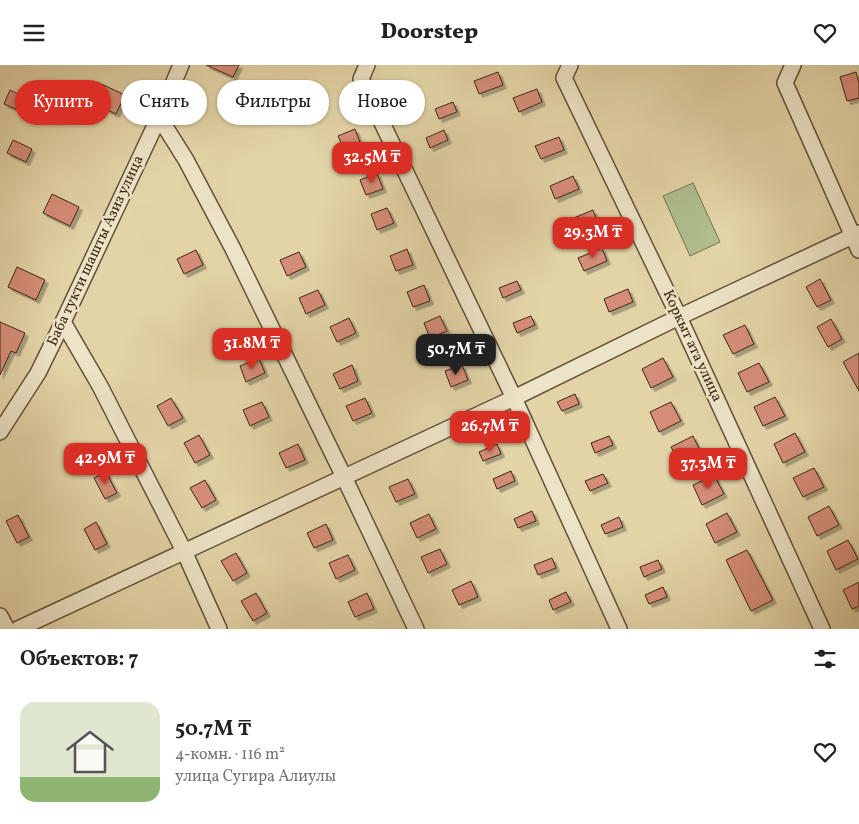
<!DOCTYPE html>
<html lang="ru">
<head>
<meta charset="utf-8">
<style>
	:root { --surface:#fff; --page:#f6f6f6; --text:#222; --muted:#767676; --line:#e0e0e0; --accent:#d93025 }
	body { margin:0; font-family:Vollkorn,serif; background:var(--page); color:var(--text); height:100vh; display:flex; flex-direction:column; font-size:19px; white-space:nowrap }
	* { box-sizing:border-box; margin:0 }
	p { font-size:16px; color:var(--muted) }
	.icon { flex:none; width:28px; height:28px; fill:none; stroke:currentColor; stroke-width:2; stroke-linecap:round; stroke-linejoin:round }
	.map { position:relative; height:564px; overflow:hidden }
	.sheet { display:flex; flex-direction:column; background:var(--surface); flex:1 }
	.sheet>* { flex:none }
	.guide { position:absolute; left:15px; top:15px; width:500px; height:45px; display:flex; gap:10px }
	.price { position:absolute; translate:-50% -42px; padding:0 11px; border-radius:10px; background:var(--accent); color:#fff; font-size:16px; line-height:32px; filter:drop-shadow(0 1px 2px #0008) }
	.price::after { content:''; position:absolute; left:50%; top:30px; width:15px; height:11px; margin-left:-8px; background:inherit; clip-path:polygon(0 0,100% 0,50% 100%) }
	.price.on { background:#222; color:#fff }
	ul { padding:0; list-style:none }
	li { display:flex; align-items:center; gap:15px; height:125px; padding:0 20px }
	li+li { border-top:1px solid var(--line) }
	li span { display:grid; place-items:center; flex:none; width:140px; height:100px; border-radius:15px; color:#555 }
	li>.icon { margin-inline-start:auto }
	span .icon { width:60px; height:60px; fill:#fffc; stroke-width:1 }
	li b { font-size:21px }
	h2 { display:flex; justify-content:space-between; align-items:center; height:60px; padding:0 20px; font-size:21px }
	.chip { padding:0 18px; border-radius:22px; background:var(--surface); box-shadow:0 1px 4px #0004; font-size:18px; line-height:45px }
	.chip.on { background:var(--accent); color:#fff }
	header { display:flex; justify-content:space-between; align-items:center; height:65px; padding:0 20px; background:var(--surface); font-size:22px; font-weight:800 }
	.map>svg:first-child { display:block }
</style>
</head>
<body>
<header><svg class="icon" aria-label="menu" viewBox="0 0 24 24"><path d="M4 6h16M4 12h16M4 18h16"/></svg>Doorstep<svg class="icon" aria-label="heart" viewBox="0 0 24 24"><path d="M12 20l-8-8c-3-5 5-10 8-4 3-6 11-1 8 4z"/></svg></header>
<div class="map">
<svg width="859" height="564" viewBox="0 0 859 564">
	<defs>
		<filter id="shadow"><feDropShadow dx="3.5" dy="3.5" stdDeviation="0" flood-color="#0004"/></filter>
	</defs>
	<rect width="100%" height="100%" fill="#e3d4a7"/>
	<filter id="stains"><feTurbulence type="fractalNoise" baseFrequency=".004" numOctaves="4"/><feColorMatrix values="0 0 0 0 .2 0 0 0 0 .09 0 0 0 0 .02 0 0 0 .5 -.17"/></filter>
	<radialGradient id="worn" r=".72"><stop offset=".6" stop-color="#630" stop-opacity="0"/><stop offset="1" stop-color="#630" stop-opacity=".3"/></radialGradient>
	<path fill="#aebe8c" stroke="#747250" d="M693 118 720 177 690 191 663 131Z"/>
	<g fill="#d68d78" stroke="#3a2715" filter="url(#shadow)">
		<path d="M206 0H239L233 12Z"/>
		<path d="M498 7 503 20 479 29 474 16Z"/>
		<path d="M856 7 859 18V33L847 36 840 12Z"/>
		<path d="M97 17 125 30 116 49 88 36Z"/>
		<path d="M537 24 542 37 519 47 513 33Z"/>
		<path d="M10 25 29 34 23 47 4 39Z"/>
		<path d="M453 37 457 47 439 54 435 44Z"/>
		<path d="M355 64 361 80 345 86 338 71Z"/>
		<path d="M444 65 448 75 430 83 426 73Z"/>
		<path d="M559 72 564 85 541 94 535 81Z"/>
		<path d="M13 75 32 84 26 97 7 88Z"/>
		<path d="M377 108 383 124 366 130 360 115Z"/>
		<path d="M573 111 579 124 555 134 550 121Z"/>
		<path d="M52 129 79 142 70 161 43 148Z"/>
		<path d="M387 143 394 158 377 165 371 149Z"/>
		<path d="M593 145 598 158 575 168 569 155Z"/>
		<path d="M602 183 607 196 584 206 578 193Z"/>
		<path d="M407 184 413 200 396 206 390 191Z"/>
		<path d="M196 185 203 200 184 209 177 194Z"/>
		<path d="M299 187 306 202 287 211 280 195Z"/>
		<path d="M17 202 45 215 36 235 8 222Z"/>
		<path d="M820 214 831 235 817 242 806 222Z"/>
		<path d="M517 216 521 225 503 233 499 223Z"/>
		<path d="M424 220 430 236 413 242 407 227Z"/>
		<path d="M628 224 633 237 609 247 604 234Z"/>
		<path d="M318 225 325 240 306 249 299 233Z"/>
		<path d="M440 251 447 266 430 273 424 258Z"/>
		<path d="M531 251 535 260 517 268 513 258Z"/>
		<path d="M349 253 356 268 337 277 330 262Z"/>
		<path d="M831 254 842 274 828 282 817 262Z"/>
		<path d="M0 257 25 268 16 288 11 286 0 310Z"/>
		<path d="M745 260 754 279 733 289 723 270Z"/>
		<path d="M859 288V326L843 297Z"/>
		<path d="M259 293 265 308 246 317 240 301Z"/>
		<path d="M663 293 673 312 651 323 642 304Z"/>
		<path d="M759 298 769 317 747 327 738 308Z"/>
		<path d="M352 300 358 316 340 324 333 309Z"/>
		<path d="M462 300 468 315 451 322 445 306Z"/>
		<path d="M575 329 579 339 562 346 557 337Z"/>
		<path d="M775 332 785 351 763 361 754 342Z"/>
		<path d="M171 333 183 353 168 361 157 341Z"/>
		<path d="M365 333 372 348 353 356 346 341Z"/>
		<path d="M262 337 269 352 250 361 243 345Z"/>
		<path d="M671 337 681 356 659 367 650 347Z"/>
		<path d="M795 368 805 387 783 398 774 379Z"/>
		<path d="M199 370 210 390 195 398 184 378Z"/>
		<path d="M609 371 613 380 595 388 591 378Z"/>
		<path d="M693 371 702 390 681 401 671 382Z"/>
		<path d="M298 379 305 395 286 403 279 388Z"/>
		<path d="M497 379 501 389 483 396 479 387Z"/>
		<path d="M814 403 824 422 803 432 793 413Z"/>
		<path d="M511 406 515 416 497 424 493 414Z"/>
		<path d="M106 407 117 428 105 434 94 413Z"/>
		<path d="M603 409 608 418 590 426 585 416Z"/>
		<path d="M714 410 724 429 702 440 693 420Z"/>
		<path d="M408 414 415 429 396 437 389 422Z"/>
		<path d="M205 415 216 435 202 443 190 423Z"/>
		<path d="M829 441 839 460 817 471 808 452Z"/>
		<path d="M532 446 536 456 518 463 514 454Z"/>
		<path d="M727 448 737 467 715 478 706 459Z"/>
		<path d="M429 449 436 464 417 473 410 458Z"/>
		<path d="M18 450 29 472 17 478 6 456Z"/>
		<path d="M619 452 623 462 605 469 601 460Z"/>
		<path d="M96 457 107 479 95 485 84 464Z"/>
		<path d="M326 459 333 475 314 483 307 468Z"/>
		<path d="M848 475 858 494 836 505 827 486Z"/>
		<path d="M440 484 447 499 428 508 421 492Z"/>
		<path d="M747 485 773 535 751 546 726 495Z"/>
		<path d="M236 488 247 508 233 516 221 496Z"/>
		<path d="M348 490 355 505 336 514 329 498Z"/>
		<path d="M552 493 556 503 538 510 534 500Z"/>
		<path d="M658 495 662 504 644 512 640 502Z"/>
		<path d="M471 516 478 532 459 540 452 525Z"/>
		<path d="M859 517V541L852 544 843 525Z"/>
		<path d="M663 522 667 532 649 539 645 530Z"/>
		<path d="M566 527 571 537 553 545 549 535Z"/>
		<path d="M256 528 267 548 253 556 241 536Z"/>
		<path d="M367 528 374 544 355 552 348 537Z"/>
	</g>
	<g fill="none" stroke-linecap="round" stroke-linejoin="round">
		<g stroke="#64523a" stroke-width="18">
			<g id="minor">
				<path d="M367 0 361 14 514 333 619 564"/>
				<path d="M570 0 564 13 679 252 822 564"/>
				<path d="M793 0 785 18 859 185"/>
				<path d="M159 52 186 95 233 184 344 412 416 564"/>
				<path d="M63 257 100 321 184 486 219 564"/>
				<path d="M0 367 38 308 63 257 159 52 181 0"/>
				<path d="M0 551 7 564"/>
				<path d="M18 564 514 333 679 252 859 168"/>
			</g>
		</g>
		<use href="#minor" stroke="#ede3c6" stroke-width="15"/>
	</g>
	<g text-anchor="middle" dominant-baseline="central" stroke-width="5" stroke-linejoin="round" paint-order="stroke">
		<g font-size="15" fill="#3a2715" stroke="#ede3c6">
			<text transform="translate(96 186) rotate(-65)">Баба тукти шашты Азиз улица</text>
			<text transform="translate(692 281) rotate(65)">Коркыт ата улица</text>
		</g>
	</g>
	<rect width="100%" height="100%" filter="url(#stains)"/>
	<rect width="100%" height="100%" fill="url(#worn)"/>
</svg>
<b class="price" style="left:372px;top:119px">32.5M ₸</b>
<b class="price" style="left:593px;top:194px">29.3M ₸</b>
<b class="price" style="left:252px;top:305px">31.8M ₸</b>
<b class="price on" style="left:456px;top:311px">50.7M ₸</b>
<b class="price" style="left:490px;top:388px">26.7M ₸</b>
<b class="price" style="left:105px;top:420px">42.9M ₸</b>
<b class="price" style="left:708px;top:425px">37.3M ₸</b>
<div class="guide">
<a class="chip on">Купить</a>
<a class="chip">Снять</a>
<a class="chip">Фильтры</a>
<a class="chip">Новое</a>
</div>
</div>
<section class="sheet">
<h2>Объектов: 7<svg class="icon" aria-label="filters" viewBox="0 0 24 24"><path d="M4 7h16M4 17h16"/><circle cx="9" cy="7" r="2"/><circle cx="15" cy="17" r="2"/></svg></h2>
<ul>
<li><span style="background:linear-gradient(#dfe7d0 75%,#8fb573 0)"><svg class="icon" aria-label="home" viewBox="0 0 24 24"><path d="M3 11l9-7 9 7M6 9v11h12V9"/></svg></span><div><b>50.7M ₸</b><p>4-комн. · 116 m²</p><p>улица Сугира Алиулы</p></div><svg class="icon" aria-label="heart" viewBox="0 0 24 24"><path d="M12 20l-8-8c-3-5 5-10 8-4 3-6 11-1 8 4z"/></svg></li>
</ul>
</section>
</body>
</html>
